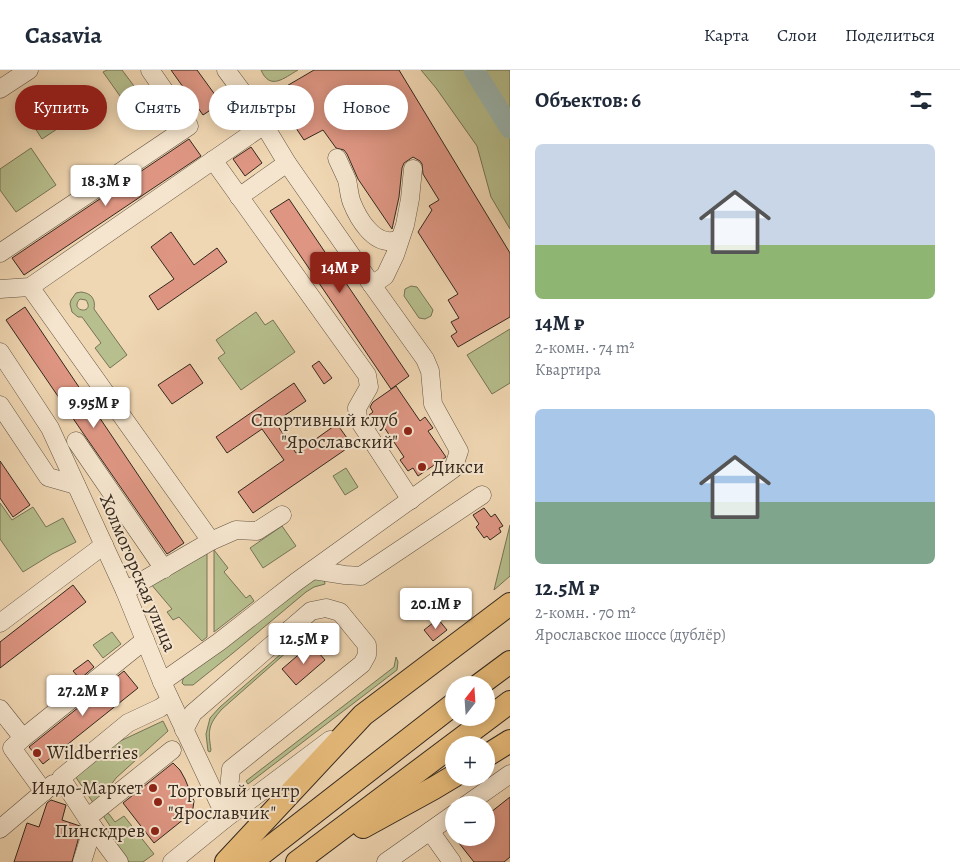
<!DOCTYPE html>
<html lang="ru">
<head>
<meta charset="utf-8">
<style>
	:root { --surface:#fff; --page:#f2f2f3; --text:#1f2937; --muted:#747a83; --line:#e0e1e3; --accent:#8f2418 }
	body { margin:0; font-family:Alegreya,serif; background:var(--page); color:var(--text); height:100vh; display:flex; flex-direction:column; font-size:19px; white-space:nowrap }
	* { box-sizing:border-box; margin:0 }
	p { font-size:16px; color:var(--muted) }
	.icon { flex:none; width:28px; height:28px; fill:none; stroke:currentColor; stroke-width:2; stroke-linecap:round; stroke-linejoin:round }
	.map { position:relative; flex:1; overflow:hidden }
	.details { display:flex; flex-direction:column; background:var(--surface); width:450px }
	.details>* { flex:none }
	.hud { position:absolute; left:15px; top:15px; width:420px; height:45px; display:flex; gap:10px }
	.needle { width:32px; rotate:17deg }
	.buttons { position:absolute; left:445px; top:606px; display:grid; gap:10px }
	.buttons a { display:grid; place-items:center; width:50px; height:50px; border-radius:50%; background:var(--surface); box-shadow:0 2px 12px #0003; font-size:25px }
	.price { position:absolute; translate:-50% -42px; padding:0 11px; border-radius:5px; background:#fff; color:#222; font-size:16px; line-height:32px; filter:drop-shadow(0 1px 2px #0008) }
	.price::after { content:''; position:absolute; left:50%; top:30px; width:15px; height:11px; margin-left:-8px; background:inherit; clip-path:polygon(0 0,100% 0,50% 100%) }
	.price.on { background:var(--accent); color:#fff }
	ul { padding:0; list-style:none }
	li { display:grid; align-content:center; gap:10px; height:265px; padding:0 25px }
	li span { display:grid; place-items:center; height:155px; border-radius:8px; color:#555 }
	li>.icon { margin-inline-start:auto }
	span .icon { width:90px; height:90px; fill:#fffc; stroke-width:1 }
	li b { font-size:21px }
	h2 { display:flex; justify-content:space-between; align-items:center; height:60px; padding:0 25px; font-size:21px }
	.tag { padding:0 18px; border-radius:22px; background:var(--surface); box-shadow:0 2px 12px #0003; font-size:18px; line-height:45px }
	.tag.on { background:var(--accent); color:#fff }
	header { display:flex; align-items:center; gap:30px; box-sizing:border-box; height:70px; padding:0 25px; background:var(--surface); border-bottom:1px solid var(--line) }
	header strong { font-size:24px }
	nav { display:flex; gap:28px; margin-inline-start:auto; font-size:18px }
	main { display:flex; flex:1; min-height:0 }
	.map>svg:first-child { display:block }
</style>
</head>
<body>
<header>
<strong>Casavia</strong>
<nav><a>Карта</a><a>Слои</a><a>Поделиться</a></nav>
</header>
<main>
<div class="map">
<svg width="510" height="792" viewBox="0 0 510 792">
	<rect width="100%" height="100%" fill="#f0d7b3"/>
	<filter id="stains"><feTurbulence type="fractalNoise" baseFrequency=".004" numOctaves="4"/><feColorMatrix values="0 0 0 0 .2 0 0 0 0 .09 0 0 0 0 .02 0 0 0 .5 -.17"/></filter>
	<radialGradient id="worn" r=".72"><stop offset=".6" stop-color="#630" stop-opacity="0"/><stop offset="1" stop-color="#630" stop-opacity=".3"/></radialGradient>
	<g fill="#b7bf8e" stroke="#767456" fill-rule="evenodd">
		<path d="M107 0H122L134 16 120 26 103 2Z"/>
		<path d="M261 0H298C284 8 270 21 261 0Z"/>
		<path d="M421 0H510V159L491 127 477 76 436 18Z"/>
		<path d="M62 35 72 49 42 69 33 55Z"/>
		<path d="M31 78 56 115 16 142 0 120V99Z"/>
		<path d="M411 216 417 217 433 240 431 246 425 249 419 248 404 226 405 219Z"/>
		<path d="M81 222C91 223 96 229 94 239L127 285 110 298 95 278 101 273 82 247H78L72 242 70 234 71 230 76 223ZM80 229 86 230C96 245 68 242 80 229Z"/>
		<path d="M256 242 265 255 273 250 295 282 241 320 218 288 225 283 216 270Z"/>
		<path d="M510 259V313L492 324 467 285Z"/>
		<path d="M346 398 358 417 345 425 333 406Z"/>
		<path d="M0 433 12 450 33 437 46 457 63 448 76 472 52 484 23 502 0 469Z"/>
		<path d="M510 455V506L494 520Z"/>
		<path d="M282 456 296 476 263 498 250 478Z"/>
		<path d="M207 478V567L202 571 179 547 173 550 167 542 172 539 150 513Z"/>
		<path d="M214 480 228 498 224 502 246 528 250 525 254 531 214 562Z"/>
		<path d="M319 509H324L325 514 314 517 306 522 233 583 193 615H184L182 613 183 609 186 606 308 511Z"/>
		<path d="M324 554 333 556 334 558H332L324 557 313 559 222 639C208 655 208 660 211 680L210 682 208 681 206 664 210 648 220 637 312 557Z"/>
		<path d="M112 562 121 574 103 588 93 575Z"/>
		<path d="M396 587 398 592 397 600 248 714 246 711 394 597Z"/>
		<path d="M163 651 168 661 116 708 100 730 94 734 75 706 116 673Z"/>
		<path d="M106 743 109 744 115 752 124 746 154 784 143 792H129L107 766 110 756 104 747V745Z"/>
	</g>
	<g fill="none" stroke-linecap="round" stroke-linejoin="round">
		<path stroke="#727e77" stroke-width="4" d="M477 5 484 0"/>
		<path stroke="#9bb8b2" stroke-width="21" d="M474 0 510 58"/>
	</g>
	<g fill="#de9683" stroke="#34281e">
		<path d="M171 0H197L221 33 203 45Z"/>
		<path d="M314 0H399L510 183V247L458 277 451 266 457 262 451 252 459 248 448 230 458 224 418 162 432 140 429 136 439 130 423 104 422 94 420 91 413 87 404 93 402 98 399 127 392 159 358 109 347 84 344 80 336 78 323 60 304 70 273 24Z"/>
		<path d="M189 69 201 86 24 205 12 188Z"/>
		<path d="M251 77 262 93 245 106 233 89Z"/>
		<path d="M289 129 409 306 391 319 270 141Z"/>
		<path d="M171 162 194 195 217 178 227 192 158 240 149 226 174 209 151 177Z"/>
		<path d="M25 237 184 473 167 484 83 363 6 250Z"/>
		<path d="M319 291 332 308 324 314 312 296Z"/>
		<path d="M190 294 203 313 172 334 158 315Z"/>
		<path d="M294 313 306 331 275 352 296 383 337 354 352 375 253 443 238 422 284 390 262 359 227 383 216 367Z"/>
		<path d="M396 316 420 351 425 347 433 358 428 361 446 387 418 406 413 398 408 401 400 390 404 387 384 357 380 360 369 345 373 342 370 337 373 332Z"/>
		<path d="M0 391 30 435 13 447 0 428Z"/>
		<path d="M484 438 491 447 495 444 503 456 499 458 501 462 490 470 487 466 484 468 476 457 479 454 473 445Z"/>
		<path d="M73 515 86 532 0 598V572Z"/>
		<path d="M438 549 447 560 433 571 424 560Z"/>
		<path d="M311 574 325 590 296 615 282 599Z"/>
		<path d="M88 590 94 597 80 609 73 601Z"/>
		<path d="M124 601 138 618 43 694 29 677Z"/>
		<path d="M173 693 180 700 185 709 194 731 193 738 189 745 154 773 123 733Z"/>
		<path d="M510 727V787L504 792H474L455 768H486V746Z"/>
		<path d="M51 730 66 735 62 750 80 756 81 759 72 792H14L27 753 39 757 47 733Z"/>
	</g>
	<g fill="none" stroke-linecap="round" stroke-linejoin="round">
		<g stroke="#635443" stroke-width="19">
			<g id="minor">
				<path d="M0 19 29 0"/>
				<path d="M337 88C340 95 344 103 347 110 349 118 349 126 352 133 358 148 373 174 393 171 395 171 398 169 400 168"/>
				<path d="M213 90 367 305 369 317 357 338 358 349 411 430"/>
				<path d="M239 127 287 93"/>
				<path d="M0 183 189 56 150 0"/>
				<path d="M372 215 385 206 395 185 405 155 410 129 413 99"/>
				<path d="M30 217 211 471 125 521"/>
				<path d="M0 219 30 217 264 55"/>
				<path d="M0 282 50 358 125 521 162 612 226 748"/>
				<path d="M0 335 48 407 76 415"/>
				<path d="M76 371 164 499"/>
				<path d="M211 471 236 460 257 461 282 445"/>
				<path d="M313 500 345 505 361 506 482 425"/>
				<path d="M0 553 104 475"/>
				<path d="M162 612 219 572 296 512 453 399 459 381 433 334 430 301 425 289 372 215 287 93 252 35 226 0"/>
				<path d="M0 639 23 668"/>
				<path d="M184 660 193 643 311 541 326 538 340 542 367 575V585L362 594 231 699 226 748"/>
				<path d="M44 722 12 678 23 668 145 570"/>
				<path d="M466 735 510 704"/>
				<path d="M87 748 172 680"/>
				<path d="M93 757 119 792"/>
				<path d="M0 759 53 714"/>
				<path d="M430 761 452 792"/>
				<path d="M82 792 93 757 61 708 128 653 160 638 170 631"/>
				<path d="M172 792 226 748 330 670"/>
				<path d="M386 792 454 744"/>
			</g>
		</g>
		<g stroke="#34281e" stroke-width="24">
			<g id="major">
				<path d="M479 615 510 592"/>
				<path d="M486 686 510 671"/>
				<path d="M363 757 434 718 454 706"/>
				<path d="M226 792 363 645 510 534"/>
				<path d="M251 792 454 634"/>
				<path d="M297 792 510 632"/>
			</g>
		</g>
		<use href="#minor" stroke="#f5e5ce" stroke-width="18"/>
		<use href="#major" stroke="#e8bc7a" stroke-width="22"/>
	</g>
	<g fill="#8f2418" stroke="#f5e5ce" stroke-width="2">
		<circle cx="408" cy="361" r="5"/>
		<circle cx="422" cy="397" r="5"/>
		<circle cx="37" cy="683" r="5"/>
		<circle cx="153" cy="718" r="5"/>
		<circle cx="158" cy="732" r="5"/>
		<circle cx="155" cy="761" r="5"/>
	</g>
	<g text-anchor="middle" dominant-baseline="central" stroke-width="4" stroke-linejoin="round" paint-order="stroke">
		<g font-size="19" fill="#34281e" stroke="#f5e5ce" text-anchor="end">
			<text x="398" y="350">Спортивный клуб<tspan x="398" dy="22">"Ярославский"</tspan></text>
			<text x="432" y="397" text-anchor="start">Дикси</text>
			<text x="47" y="683" text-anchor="start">Wildberries</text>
			<text x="143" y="718">Индо-Маркет</text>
			<text x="168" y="721" text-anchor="start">Торговый центр<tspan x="168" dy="22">"Ярославчик"</tspan></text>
			<text x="145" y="761">Пинскдрев</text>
		</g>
		<g font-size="19" fill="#34281e" stroke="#f5e5ce">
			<text transform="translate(138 503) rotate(67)">Холмогорская улица</text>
		</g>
	</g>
	<rect width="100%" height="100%" filter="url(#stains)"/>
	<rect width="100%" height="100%" fill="url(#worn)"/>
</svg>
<div class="buttons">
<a><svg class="needle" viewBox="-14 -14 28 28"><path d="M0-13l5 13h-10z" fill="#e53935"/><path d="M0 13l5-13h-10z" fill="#747a83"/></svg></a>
<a>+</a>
<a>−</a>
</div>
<b class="price" style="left:106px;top:137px">18.3M ₽</b>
<b class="price on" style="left:340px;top:224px">14M ₽</b>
<b class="price" style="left:94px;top:359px">9.95M ₽</b>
<b class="price" style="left:436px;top:560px">20.1M ₽</b>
<b class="price" style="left:304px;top:595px">12.5M ₽</b>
<b class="price" style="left:83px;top:647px">27.2M ₽</b>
<div class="hud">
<a class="tag on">Купить</a>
<a class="tag">Снять</a>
<a class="tag">Фильтры</a>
<a class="tag">Новое</a>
</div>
</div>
<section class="details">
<h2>Объектов: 6<svg class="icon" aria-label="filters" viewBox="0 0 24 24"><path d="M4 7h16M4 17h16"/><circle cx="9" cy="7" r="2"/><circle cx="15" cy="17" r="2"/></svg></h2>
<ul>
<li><span style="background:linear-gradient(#c9d6e8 65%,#8fb573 0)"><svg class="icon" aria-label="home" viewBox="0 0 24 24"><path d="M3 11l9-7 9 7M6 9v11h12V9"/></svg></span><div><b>14M ₽</b><p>2-комн. · 74 m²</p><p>Квартира</p></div></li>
<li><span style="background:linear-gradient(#a9c7e8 60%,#7fa58c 0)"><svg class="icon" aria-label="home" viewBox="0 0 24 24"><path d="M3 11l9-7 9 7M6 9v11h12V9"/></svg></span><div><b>12.5M ₽</b><p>2-комн. · 70 m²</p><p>Ярославское шоссе (дублёр)</p></div></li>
</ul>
</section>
</main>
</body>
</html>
